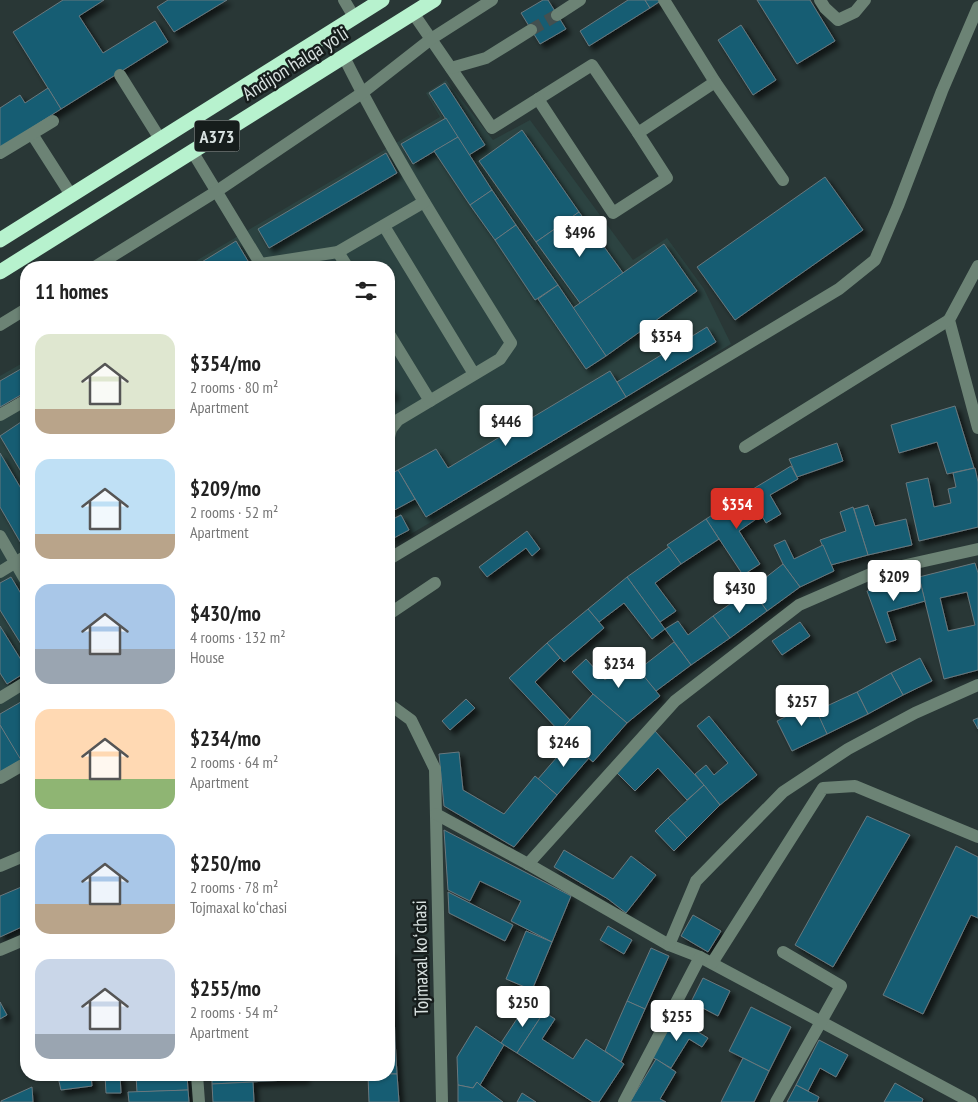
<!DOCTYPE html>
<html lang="en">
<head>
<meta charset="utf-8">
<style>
	:root { --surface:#fff; --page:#f6f6f6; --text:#222; --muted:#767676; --accent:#d93025 }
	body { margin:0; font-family:"PT Sans Narrow",sans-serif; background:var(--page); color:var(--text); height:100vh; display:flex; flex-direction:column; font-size:19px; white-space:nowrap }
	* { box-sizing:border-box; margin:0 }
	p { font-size:16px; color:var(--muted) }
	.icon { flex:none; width:28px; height:28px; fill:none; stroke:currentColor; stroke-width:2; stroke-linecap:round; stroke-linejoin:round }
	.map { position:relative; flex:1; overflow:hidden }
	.panel { position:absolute; left:20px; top:261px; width:375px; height:820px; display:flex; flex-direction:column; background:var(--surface); border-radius:20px; box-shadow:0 1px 4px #0004 }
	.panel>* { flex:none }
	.price { position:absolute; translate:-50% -42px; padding:0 11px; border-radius:5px; background:#fff; color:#222; font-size:16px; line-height:32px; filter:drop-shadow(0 1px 2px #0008) }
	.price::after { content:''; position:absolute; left:50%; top:30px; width:15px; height:11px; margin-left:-8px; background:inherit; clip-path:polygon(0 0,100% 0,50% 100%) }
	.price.selected { background:var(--accent); color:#fff }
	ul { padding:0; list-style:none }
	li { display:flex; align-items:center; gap:15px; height:125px; padding:0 15px }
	li span { display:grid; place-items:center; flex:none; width:140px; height:100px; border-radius:15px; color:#555 }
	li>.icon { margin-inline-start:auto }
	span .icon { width:60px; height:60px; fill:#fffc; stroke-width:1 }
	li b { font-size:21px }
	h2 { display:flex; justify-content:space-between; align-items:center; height:60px; padding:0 15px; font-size:21px }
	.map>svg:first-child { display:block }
</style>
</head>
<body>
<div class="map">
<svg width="978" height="1102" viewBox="0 0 978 1102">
	<defs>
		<filter id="shadow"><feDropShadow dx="4.5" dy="4.5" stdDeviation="2.5" flood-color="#0009"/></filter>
	</defs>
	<rect width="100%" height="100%" fill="#293736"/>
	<g fill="#2c4341">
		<path d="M446 80 493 140 530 120 633 260 667 238 704 289 731 344 389 547V268H184L440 117 426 93Z"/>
		<path d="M26 361V760L0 775V376Z"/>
	</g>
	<g fill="#125d73" stroke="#6a787e" fill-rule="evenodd" filter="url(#shadow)">
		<path d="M63 0H104L79 16 103 53 155 21 168 42 61 109 13 32Z"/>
		<path d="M168 0H227L174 32 157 7Z"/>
		<path d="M543 0H548L566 29 540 44 521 13Z"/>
		<path d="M628 0H645L650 8 589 46 580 31Z"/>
		<path d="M645 0H662L650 8Z"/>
		<path d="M757 0H810L835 41 797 64Z"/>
		<path d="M741 25 776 80 753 95 718 40Z"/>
		<path d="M445 83 485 145 469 155 429 93Z"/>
		<path d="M48 88 61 109 0 148V108L20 95 25 103Z"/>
		<path d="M446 118 458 137 413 164 401 144Z"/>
		<path d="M522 130 579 212 536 242 479 161Z"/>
		<path d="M458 137 492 190 470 205 434 151Z"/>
		<path d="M386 153 397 173 269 248 258 229Z"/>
		<path d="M825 177 863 230 735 320 697 267Z"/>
		<path d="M492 190 516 225 495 240 470 205Z"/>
		<path d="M579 212 623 273 580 303 536 242Z"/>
		<path d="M516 225 558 285 535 300 495 240Z"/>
		<path d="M236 241 248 261 236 268H192Z"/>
		<path d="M664 244 697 291 606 356 573 308Z"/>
		<path d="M558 285 606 356 586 369 538 299Z"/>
		<path d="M707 327 716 342 626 397 617 382Z"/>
		<path d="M26 366V392L0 407V381Z"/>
		<path d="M610 371 626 397 426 517 398 470 436 449 448 468Z"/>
		<path d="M389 385 394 395 389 399Z"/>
		<path d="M955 406 974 468 947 474 937 442 899 453 891 425Z"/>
		<path d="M24 420 26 425V480L0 436Z"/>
		<path d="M837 443 843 461 797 477 789 459Z"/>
		<path d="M0 453 26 497V552L0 507Z"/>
		<path d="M791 466 798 479 770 495 781 514 766 523 748 492Z"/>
		<path d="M975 468 978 482V527L919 541 906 483 928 478 934 507 951 503 948 489 956 487 953 473Z"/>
		<path d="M398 470 415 499 389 513V475Z"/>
		<path d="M748 492 762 515 739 531 760 564 743 575 706 519Z"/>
		<path d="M868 505 875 526 906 519 912 545 868 555 854 509Z"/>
		<path d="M853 507 868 555 831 565 820 540 846 531 840 512Z"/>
		<path d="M401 515 409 530 390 540 389 537V521Z"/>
		<path d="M706 519 719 539 681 564 667 545Z"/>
		<path d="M527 531 540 549 532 556 526 548 487 577 479 567Z"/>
		<path d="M785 540 794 559 823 545 834 571 800 587 783 564 774 545Z"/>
		<path d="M669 547 681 564 655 583 676 611 660 622 627 577Z"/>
		<path d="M975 563 978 573V670L944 679 919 577ZM967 592 975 625 948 631 940 598Z"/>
		<path d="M783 564 800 587 767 611 751 589Z"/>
		<path d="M11 577 26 602V652L0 610V583Z"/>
		<path d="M627 577 665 629 652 639 624 603 599 622 588 609Z"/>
		<path d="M919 577 925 601 887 612 896 640 886 643 867 591Z"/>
		<path d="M751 589 767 611 730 638 713 616Z"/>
		<path d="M588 609 604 628 564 662 547 643Z"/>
		<path d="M713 616 730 638 691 665 665 629 678 621 688 635Z"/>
		<path d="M800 622 810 636 782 655 772 641Z"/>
		<path d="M0 626 26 668V672L7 684 0 673Z"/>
		<path d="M674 642 691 665 656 691 638 670Z"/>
		<path d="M547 643 560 658 535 682 570 720 560 732 509 678Z"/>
		<path d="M920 658 932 681 903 695 891 673Z"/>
		<path d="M586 659 605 680 630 659 660 696 627 723 593 694 572 672Z"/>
		<path d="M891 673 903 695 868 714 857 692Z"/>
		<path d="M857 692 868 714 827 734 816 711Z"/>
		<path d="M593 694 627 723 593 762 559 732Z"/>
		<path d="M26 699V754L19 758 0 725V714Z"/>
		<path d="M466 699 475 708 450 730 442 721Z"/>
		<path d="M813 703 827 734 792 751 777 721Z"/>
		<path d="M709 716 757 775 720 805 695 774 706 765 714 775 728 763 697 726Z"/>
		<path d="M978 718V729L973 720Z"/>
		<path d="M0 725 21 760 0 772Z"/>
		<path d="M655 731 704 785 687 800 658 768 635 791 615 771Z"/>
		<path d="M570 742 589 758 557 795 538 779Z"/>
		<path d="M459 752 463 790 504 814 535 776 557 795 514 847 444 806 439 754Z"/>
		<path d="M704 785 720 805 687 838 668 818Z"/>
		<path d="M867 816 910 835 833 967 795 945Z"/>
		<path d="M668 818 687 838 674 851 655 831Z"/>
		<path d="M444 830 571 896 552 942 511 921 521 901 480 881 470 901 448 890Z"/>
		<path d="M956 846 978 857V918L971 915 923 1014 883 995Z"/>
		<path d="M564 850 613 879 631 856 656 875 626 913 608 899 554 867Z"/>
		<path d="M26 885V925L0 937V896Z"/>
		<path d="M448 892 513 925 505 941 449 913Z"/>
		<path d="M693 915 721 931 708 952 681 936Z"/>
		<path d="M608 926 632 940 624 954 600 940Z"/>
		<path d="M526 931 552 942 532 990 506 979Z"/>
		<path d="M651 948 669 956 645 1009 627 1001Z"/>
		<path d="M389 951H390L394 1013 389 1014Z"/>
		<path d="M703 978 730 991 718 1016 691 1002Z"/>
		<path d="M627 1001 645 1009 621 1062 605 1051Z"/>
		<path d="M0 1002 7 1015 0 1019Z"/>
		<path d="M528 1002 544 1012 517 1053 501 1043Z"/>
		<path d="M751 1007 791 1027 769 1071 729 1051Z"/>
		<path d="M544 1012 555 1019 542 1039 573 1059 586 1039 624 1064 599 1102H593L517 1053Z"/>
		<path d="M394 1013 395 1040H389V1014Z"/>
		<path d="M675 1018 708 1038 702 1047 689 1039 671 1068 652 1057Z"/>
		<path d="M476 1026 504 1045 480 1085 477 1082 473 1088 458 1085 457 1057Z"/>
		<path d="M389 1040H395L397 1074H389Z"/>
		<path d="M819 1040 848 1055 836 1077 820 1068 808 1091 796 1085Z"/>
		<path d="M743 1058 769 1071 754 1102H721Z"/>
		<path d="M656 1059 676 1072 660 1099 666 1102H630Z"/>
		<path d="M389 1074H397L399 1102H369L368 1075Z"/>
		<path d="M63 1075H91L92 1086 61 1090 58 1077Z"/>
		<path d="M105 1075H120L121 1093H106Z"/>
		<path d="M136 1075H187L188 1090 137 1092Z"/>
		<path d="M212 1075H305V1079L212 1084Z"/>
		<path d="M253 1082 254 1102H213L212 1084Z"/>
		<path d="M477 1082 480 1085 503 1102H458V1085L473 1088Z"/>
		<path d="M895 1083 923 1099 922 1102H884Z"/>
		<path d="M796 1085 819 1097 817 1102H787Z"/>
		<path d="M32 1087 33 1102H1V1101Z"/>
		<path d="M188 1090 189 1102H129L128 1092Z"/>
		<path d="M522 1093 536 1102H517Z"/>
	</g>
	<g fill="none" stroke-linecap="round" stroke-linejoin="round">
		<path stroke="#435050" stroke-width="12" stroke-dasharray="12 6" stroke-linecap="butt" d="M531 30 557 15"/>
		<g stroke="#6c8375" stroke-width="12">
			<path d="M344 0 354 17"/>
			<path d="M820 0 825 8 838 20 855 12 865 0"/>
			<path d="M413 13 492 128 592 65 638 133 715 82 664 0"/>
			<path d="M557 15 580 0"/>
			<path d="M344 57C393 156 453 249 511 343L500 359 398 420 391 429 389 437"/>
			<path d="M451 68 486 58 531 30"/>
			<path d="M120 75 160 139"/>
			<path d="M715 82 783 180"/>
			<path d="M538 99 613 213 667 178 638 133"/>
			<path d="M32 134 71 195"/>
			<path d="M192 151 263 268"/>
			<path d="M0 153 53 121"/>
			<path d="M384 226 474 374"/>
			<path d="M338 252 348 268"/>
			<path d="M978 266 949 320 978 428"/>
			<path d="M93 268 217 191 362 93 431 39 492 0"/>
			<path d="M255 268 261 264 338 252 424 202"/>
			<path d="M0 325 26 309"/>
			<path d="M389 334 430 401"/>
			<path d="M0 415 26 400"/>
			<path d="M745 447 949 320"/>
			<path d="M0 536 26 581"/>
			<path d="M389 559 839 289 875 260 898 206 942 91 978 7"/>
			<path d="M0 572 26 556"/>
			<path d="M389 614 435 583"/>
			<path d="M0 698 26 682"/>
			<path d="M389 704 411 720 435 769 442 1102"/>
			<path d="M0 778 26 763"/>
			<path d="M436 814 528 864 669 945 700 957 971 1102"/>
			<path d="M528 864 675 701 799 605 875 572 978 549"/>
			<path d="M0 866 26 855"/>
			<path d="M669 945 696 881 783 792 848 749 915 713 978 685"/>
			<path d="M0 950 26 939"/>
			<path d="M712 963 823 788 855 786 978 837"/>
			<path d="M197 1075 199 1102"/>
			<path d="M624 1102 700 957"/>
			<path d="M776 1102 841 986 783 952"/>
		</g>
		<g stroke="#b7f2ce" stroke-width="15">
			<path d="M0 240 382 0"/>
			<path d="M0 272 434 0"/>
		</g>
	</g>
	<g text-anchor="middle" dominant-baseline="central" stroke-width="5" stroke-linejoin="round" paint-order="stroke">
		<rect fill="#161d1c" stroke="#9ea6a5" stroke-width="1" x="194.5" y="120.5" width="45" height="31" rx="4"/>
		<g font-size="18" font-weight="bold" fill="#d8e1e0">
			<text x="217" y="136">A373</text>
		</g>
		<g font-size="19" fill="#d8e1e0" stroke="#161d1c">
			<text transform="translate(295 63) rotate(-32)">Andijon halqa yo‘li</text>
			<text transform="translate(420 958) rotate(-91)">Tojmaxal koʻchasi</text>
		</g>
	</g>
</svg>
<b class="price" style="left:580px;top:258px">$496</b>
<b class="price" style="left:666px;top:362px">$354</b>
<b class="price" style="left:506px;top:447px">$446</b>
<b class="price selected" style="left:737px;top:530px">$354</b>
<b class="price" style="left:894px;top:602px">$209</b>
<b class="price" style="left:740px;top:614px">$430</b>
<b class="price" style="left:619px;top:689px">$234</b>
<b class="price" style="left:802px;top:727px">$257</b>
<b class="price" style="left:564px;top:768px">$246</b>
<b class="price" style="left:523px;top:1028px">$250</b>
<b class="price" style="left:677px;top:1042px">$255</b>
<section class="panel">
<h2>11 homes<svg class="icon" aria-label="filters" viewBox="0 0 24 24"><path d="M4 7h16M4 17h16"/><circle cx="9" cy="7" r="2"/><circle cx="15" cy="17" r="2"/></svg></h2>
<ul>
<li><span style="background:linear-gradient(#dfe7d0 75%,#b9a48a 0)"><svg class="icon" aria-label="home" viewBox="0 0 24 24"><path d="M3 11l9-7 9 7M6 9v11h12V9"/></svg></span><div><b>$354/mo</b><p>2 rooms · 80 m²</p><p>Apartment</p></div></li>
<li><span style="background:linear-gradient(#bfe0f5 75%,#b9a48a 0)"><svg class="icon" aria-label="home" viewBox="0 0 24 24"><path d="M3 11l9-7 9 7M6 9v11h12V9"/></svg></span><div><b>$209/mo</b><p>2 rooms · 52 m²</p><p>Apartment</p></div></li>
<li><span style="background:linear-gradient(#a9c7e8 65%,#9aa5b1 0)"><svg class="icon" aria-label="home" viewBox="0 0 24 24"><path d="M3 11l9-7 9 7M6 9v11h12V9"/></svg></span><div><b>$430/mo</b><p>4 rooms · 132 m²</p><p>House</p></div></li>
<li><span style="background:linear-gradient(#ffd9b3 70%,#8fb573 0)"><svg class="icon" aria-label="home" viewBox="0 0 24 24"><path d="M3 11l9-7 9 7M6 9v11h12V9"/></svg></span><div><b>$234/mo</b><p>2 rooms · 64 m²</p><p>Apartment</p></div></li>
<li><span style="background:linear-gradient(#a9c7e8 70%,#b9a48a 0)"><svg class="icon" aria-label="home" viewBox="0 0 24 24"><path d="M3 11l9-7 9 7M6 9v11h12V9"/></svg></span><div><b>$250/mo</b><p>2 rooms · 78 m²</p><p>Tojmaxal koʻchasi</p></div></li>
<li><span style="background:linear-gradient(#c9d6e8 75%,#9aa5b1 0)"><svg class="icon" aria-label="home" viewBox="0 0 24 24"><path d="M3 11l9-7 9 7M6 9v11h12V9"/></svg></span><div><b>$255/mo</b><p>2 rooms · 54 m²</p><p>Apartment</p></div></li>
</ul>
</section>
</div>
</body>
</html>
